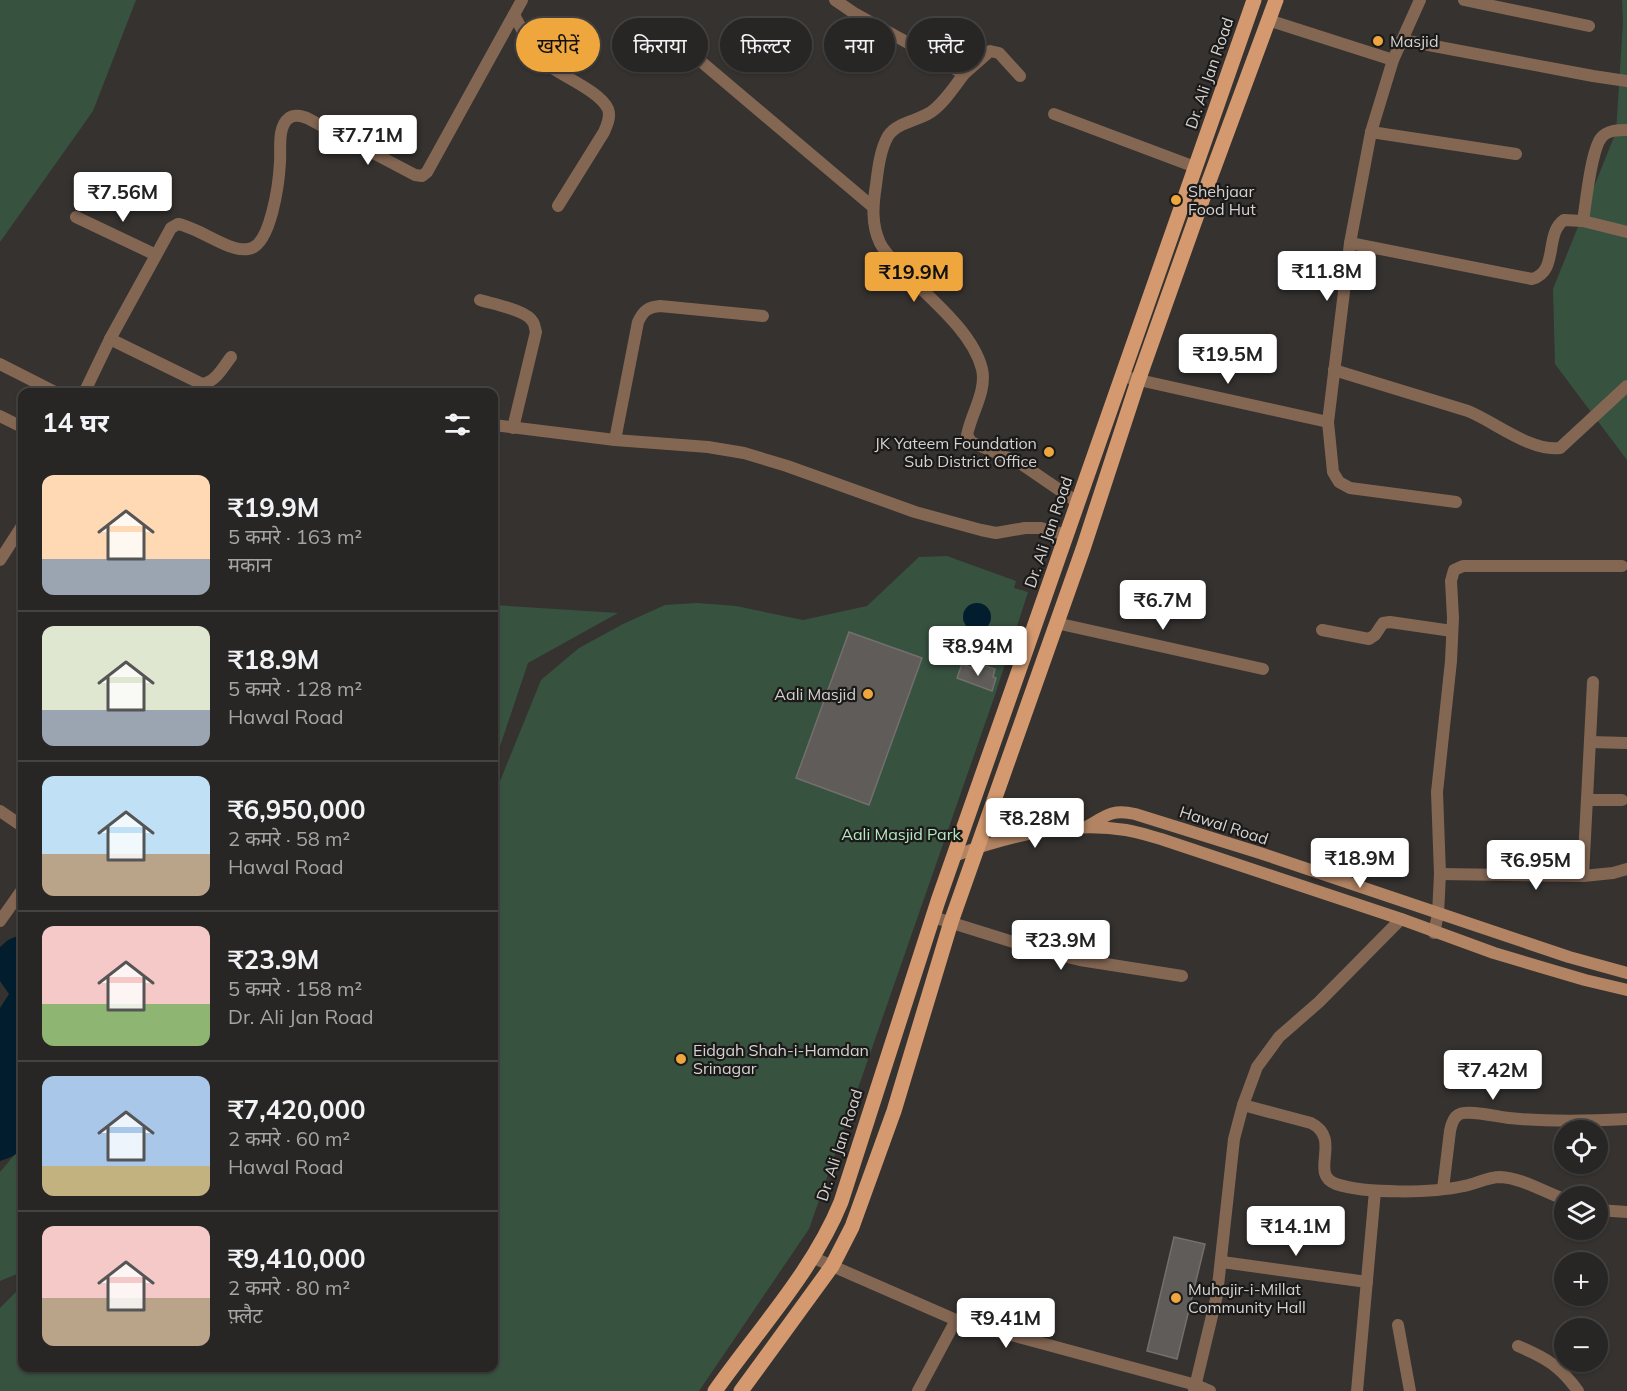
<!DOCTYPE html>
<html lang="hi">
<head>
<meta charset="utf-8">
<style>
	:root { --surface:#282624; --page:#302e2c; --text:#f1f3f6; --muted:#a5a5a6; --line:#444341; --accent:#efa73d }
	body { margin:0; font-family:Mulish,"Noto Sans Devanagari",sans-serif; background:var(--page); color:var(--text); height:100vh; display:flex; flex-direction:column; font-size:22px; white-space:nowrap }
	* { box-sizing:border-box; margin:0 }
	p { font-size:20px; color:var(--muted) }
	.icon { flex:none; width:33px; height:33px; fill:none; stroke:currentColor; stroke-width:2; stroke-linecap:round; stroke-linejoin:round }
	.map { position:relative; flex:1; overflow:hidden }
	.panel { position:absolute; left:18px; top:388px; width:480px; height:984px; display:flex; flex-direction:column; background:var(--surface); border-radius:12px; box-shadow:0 2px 4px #0004,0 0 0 2px var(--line) }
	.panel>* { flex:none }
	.banner { position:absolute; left:516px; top:18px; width:570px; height:54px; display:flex; gap:12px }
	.tools { position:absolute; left:1554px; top:1120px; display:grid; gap:12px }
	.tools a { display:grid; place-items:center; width:54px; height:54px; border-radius:50%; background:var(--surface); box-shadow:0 2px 4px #0004,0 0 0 2px var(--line); font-size:30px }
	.price { position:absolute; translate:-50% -51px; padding:0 14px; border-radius:6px; background:#fff; color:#222; font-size:20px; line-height:39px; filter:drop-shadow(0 2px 3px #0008) }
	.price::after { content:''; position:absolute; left:50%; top:36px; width:18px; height:14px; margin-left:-9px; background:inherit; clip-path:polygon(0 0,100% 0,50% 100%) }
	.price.selected { background:var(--accent); color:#111 }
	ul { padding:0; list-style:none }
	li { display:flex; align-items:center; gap:18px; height:150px; padding:0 24px }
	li+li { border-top:2px solid var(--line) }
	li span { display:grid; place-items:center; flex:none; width:168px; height:120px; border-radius:12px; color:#555 }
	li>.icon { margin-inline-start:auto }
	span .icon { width:72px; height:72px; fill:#fffc; stroke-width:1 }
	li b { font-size:26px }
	h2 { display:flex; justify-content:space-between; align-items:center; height:72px; padding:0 24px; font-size:26px }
	.tag { padding:0 21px; border-radius:27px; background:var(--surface); box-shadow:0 2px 4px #0004,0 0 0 2px var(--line); font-size:21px; line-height:54px }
	.tag.selected { background:var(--accent); color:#111 }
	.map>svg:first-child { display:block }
</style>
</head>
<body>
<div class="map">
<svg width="1627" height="1391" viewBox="0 0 1627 1391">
	<rect width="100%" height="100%" fill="#353230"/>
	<g fill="#385240" fill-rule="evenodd">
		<path d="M0 0H136L93 111 0 242Z"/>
		<path d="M1622 0H1627V460L1555 364 1553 289 1616 132 1623 22Z"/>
		<path d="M947 556 1016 581 1014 588 1028 592 996 692 809 1229 699 1391H0V1308L22 1286V1368H494V796L541 680 579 648 623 624 665 605 697 603 736 606 803 620 867 606 919 557ZM849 632 921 658 869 804 796 778ZM962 665 981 672 983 665 994 669 993 677 996 678 992 690 957 678Z"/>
		<path d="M494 605 618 613 528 663 494 764Z"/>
		<path d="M22 1146V1272L0 1281V1172Z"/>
	</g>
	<g fill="#021e2e">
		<circle cx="977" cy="617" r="14"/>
		<path d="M22 934V1145C19 1155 9 1158 0 1161V1008L9 994 0 981V947L8 940Z"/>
	</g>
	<g fill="#5f5c59" stroke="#736f6d" stroke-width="1.5">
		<path d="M849 632 922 658 869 805 796 778Z"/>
		<path d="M962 664 981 672 982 665 995 669 993 677 996 678 992 691 957 678Z"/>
		<path d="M1174 1237 1205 1244 1177 1359 1147 1351Z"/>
	</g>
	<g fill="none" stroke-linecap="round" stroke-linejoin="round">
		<g stroke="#846753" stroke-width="12">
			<path d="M835 0 854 13 964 74 990 51 999 53 1020 76"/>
			<path d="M1420 0 1393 60 1371 132 1350 243 1328 422 1333 472 1339 482 1350 488 1456 502"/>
			<path d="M1464 0 1589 26"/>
			<path d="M514 15C523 30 530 50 544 62 560 76 599 90 608 109 611 117 607 125 604 132L558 206"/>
			<path d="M1268 20 1393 60"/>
			<path d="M1402 40 1593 76 1627 81"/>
			<path d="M685 48 873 207"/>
			<path d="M964 74C954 87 944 103 931 112 918 121 897 122 888 136 880 150 878 169 876 185 873 204 871 224 880 243 886 255 897 264 906 274 932 300 973 333 982 369 987 391 971 414 967 435L971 442 1020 463 1077 502"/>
			<path d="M1054 114 1195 167"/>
			<path d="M1371 132 1516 154"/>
			<path d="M76 217 156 255"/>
			<path d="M1583 221C1586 202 1591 151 1601 138 1607 130 1618 130 1627 130"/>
			<path d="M1350 243 1532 279C1559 272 1544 234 1564 220L1583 221 1627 232"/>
			<path d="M480 300C493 304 527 310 533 322 535 325 535 329 536 332L513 428"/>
			<path d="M110 339 202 384C216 382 223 367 231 357"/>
			<path d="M0 364 57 393"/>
			<path d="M1334 370 1468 411C1495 422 1531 452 1560 448L1627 386"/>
			<path d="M1130 378 1328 422"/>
			<path d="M84 393 110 339 171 228 178 224C200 228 228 252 248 249 271 247 279 182 280 162 281 149 277 127 289 118 295 114 301 116 307 118L415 175 422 176 427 172 522 0"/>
			<path d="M0 416 22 427"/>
			<path d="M494 425 615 440 708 447 744 453 787 466 915 512 981 530 996 533 1025 528H1041L1067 535"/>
			<path d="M615 440 638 322C643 311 648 307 660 306L763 316"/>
			<path d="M0 560 22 526"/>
			<path d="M1056 623 1263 669"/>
			<path d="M1322 630 1369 639 1375 635 1383 623 1390 622 1452 631"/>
			<path d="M1590 742 1627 743"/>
			<path d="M1587 800H1622"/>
			<path d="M0 811 22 826"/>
			<path d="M1440 874 1583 876 1613 873 1627 869"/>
			<path d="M1583 876 1593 682"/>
			<path d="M933 917 1042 951 1080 960 1182 976"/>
			<path d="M0 921 22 890"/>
			<path d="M1434 933 1438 914 1440 874 1437 792 1451 661 1453 618 1451 581 1454 570 1463 566H1622"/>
			<path d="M1243 1105 1311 1123C1343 1139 1308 1174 1336 1184 1366 1194 1433 1193 1464 1186 1476 1184 1487 1177 1500 1177 1522 1178 1544 1192 1564 1199"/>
			<path d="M1443 1189 1450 1131C1451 1126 1453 1118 1458 1115 1466 1109 1498 1117 1509 1118 1548 1122 1588 1121 1627 1119"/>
			<path d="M1598 1210 1627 1212"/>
			<path d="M814 1258 956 1320 1196 1385 1210 1391"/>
			<path d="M1222 1262 1367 1282"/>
			<path d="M1398 1325 1410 1391"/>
			<path d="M1518 1346C1546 1358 1560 1366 1578 1391"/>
			<path d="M918 1391 956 1320"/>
			<path d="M1194 1391 1217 1295 1234 1139 1243 1105 1257 1067 1279 1037 1319 1002 1401 919"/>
			<path d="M1357 1391 1375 1191"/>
		</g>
		<g stroke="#b28463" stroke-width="12">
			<path d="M1088 826C1107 815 1113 809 1135 814L1260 853 1569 957 1627 973"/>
			<path d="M954 856C1007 836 1069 821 1126 830 1138 832 1150 836 1161 839L1401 919 1494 953 1585 980 1627 990"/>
		</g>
		<g stroke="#d4996f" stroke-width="15">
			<path d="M715 1391C758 1330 813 1271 841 1202L938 901 1254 0"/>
			<path d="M741 1391 832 1266 852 1227 894 1111 951 922 1083 549 1138 381 1209 181 1276 0"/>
		</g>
	</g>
	<g fill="#efa73d" stroke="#1c1a19" stroke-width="2">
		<circle cx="1378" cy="41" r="6"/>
		<circle cx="1176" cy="200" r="6"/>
		<circle cx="1049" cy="452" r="6"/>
		<circle cx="868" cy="694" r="6"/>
		<circle cx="681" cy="1059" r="6"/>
		<circle cx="1176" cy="1298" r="6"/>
	</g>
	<g text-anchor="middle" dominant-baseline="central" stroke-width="4.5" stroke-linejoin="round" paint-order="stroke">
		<g font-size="16" fill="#d4d2d1" stroke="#1c1a19" text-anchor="start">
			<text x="1390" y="41">Masjid</text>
			<text x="1188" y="191">Shehjaar<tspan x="1188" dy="18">Food Hut</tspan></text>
			<text x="1037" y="443" text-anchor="end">JK Yateem Foundation<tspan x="1037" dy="18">Sub District Office</tspan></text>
			<text x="856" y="694" text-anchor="end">Aali Masjid</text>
			<text x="693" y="1050">Eidgah Shah-i-Hamdan<tspan x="693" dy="18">Srinagar</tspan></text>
			<text x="1188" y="1289">Muhajir-i-Millat<tspan x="1188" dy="18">Community Hall</tspan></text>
		</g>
		<g font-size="16" fill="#d4d2d1" stroke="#1c1a19">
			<text transform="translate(1209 73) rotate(-71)">Dr. Ali Jan Road</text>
			<text transform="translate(1048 532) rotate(-71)">Dr. Ali Jan Road</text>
			<text transform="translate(1224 825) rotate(18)">Hawal Road</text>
			<text transform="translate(839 1145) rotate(-72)">Dr. Ali Jan Road</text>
		</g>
		<g font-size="16" fill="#b4eac3" stroke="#1c1a19">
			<text x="901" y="834">Aali Masjid Park</text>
		</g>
	</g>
</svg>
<div class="tools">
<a><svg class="icon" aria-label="locate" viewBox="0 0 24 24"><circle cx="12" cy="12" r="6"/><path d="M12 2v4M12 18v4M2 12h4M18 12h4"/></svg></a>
<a><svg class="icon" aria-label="layers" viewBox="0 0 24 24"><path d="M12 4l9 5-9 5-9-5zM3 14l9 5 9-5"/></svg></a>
<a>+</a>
<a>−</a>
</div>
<b class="price" style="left:368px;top:166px">₹7.71M</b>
<b class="price" style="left:123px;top:223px">₹7.56M</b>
<b class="price" style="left:1327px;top:302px">₹11.8M</b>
<b class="price selected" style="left:914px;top:303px">₹19.9M</b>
<b class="price" style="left:1228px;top:385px">₹19.5M</b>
<b class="price" style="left:1163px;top:631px">₹6.7M</b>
<b class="price" style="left:978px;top:677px">₹8.94M</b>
<b class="price" style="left:1035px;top:849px">₹8.28M</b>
<b class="price" style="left:1360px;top:889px">₹18.9M</b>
<b class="price" style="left:1536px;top:891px">₹6.95M</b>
<b class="price" style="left:1061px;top:971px">₹23.9M</b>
<b class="price" style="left:1493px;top:1101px">₹7.42M</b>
<b class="price" style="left:1296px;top:1257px">₹14.1M</b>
<b class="price" style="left:1006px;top:1349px">₹9.41M</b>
<div class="banner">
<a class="tag selected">खरीदें</a>
<a class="tag">किराया</a>
<a class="tag">फ़िल्टर</a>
<a class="tag">नया</a>
<a class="tag">फ़्लैट</a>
</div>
<section class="panel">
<h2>14 घर<svg class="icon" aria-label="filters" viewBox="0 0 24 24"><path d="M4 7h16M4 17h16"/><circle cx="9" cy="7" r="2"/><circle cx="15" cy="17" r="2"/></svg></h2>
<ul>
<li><span style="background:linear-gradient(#ffd9b3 70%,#9aa5b1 0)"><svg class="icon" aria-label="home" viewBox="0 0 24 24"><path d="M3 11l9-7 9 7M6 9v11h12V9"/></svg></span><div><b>₹19.9M</b><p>5 कमरे · 163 m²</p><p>मकान</p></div></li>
<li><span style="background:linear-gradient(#dfe7d0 70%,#9aa5b1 0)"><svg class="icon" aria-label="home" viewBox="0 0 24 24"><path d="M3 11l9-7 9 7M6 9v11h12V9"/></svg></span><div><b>₹18.9M</b><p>5 कमरे · 128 m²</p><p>Hawal Road</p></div></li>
<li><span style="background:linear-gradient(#bfe0f5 65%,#b9a48a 0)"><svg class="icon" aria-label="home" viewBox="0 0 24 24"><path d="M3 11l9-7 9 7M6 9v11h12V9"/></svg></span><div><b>₹6,950,000</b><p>2 कमरे · 58 m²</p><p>Hawal Road</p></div></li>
<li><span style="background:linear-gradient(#f6c9c9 65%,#8fb573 0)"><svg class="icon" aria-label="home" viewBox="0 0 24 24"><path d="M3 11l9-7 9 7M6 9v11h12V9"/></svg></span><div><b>₹23.9M</b><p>5 कमरे · 158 m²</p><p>Dr. Ali Jan Road</p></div></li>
<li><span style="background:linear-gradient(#a9c7e8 75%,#c2b280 0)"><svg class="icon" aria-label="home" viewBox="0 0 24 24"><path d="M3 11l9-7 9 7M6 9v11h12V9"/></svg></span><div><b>₹7,420,000</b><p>2 कमरे · 60 m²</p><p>Hawal Road</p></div></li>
<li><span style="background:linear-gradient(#f6c9c9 60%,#b9a48a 0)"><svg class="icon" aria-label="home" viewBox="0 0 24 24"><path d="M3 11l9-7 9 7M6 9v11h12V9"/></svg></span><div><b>₹9,410,000</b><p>2 कमरे · 80 m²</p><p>फ़्लैट</p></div></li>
</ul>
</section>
</div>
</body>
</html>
